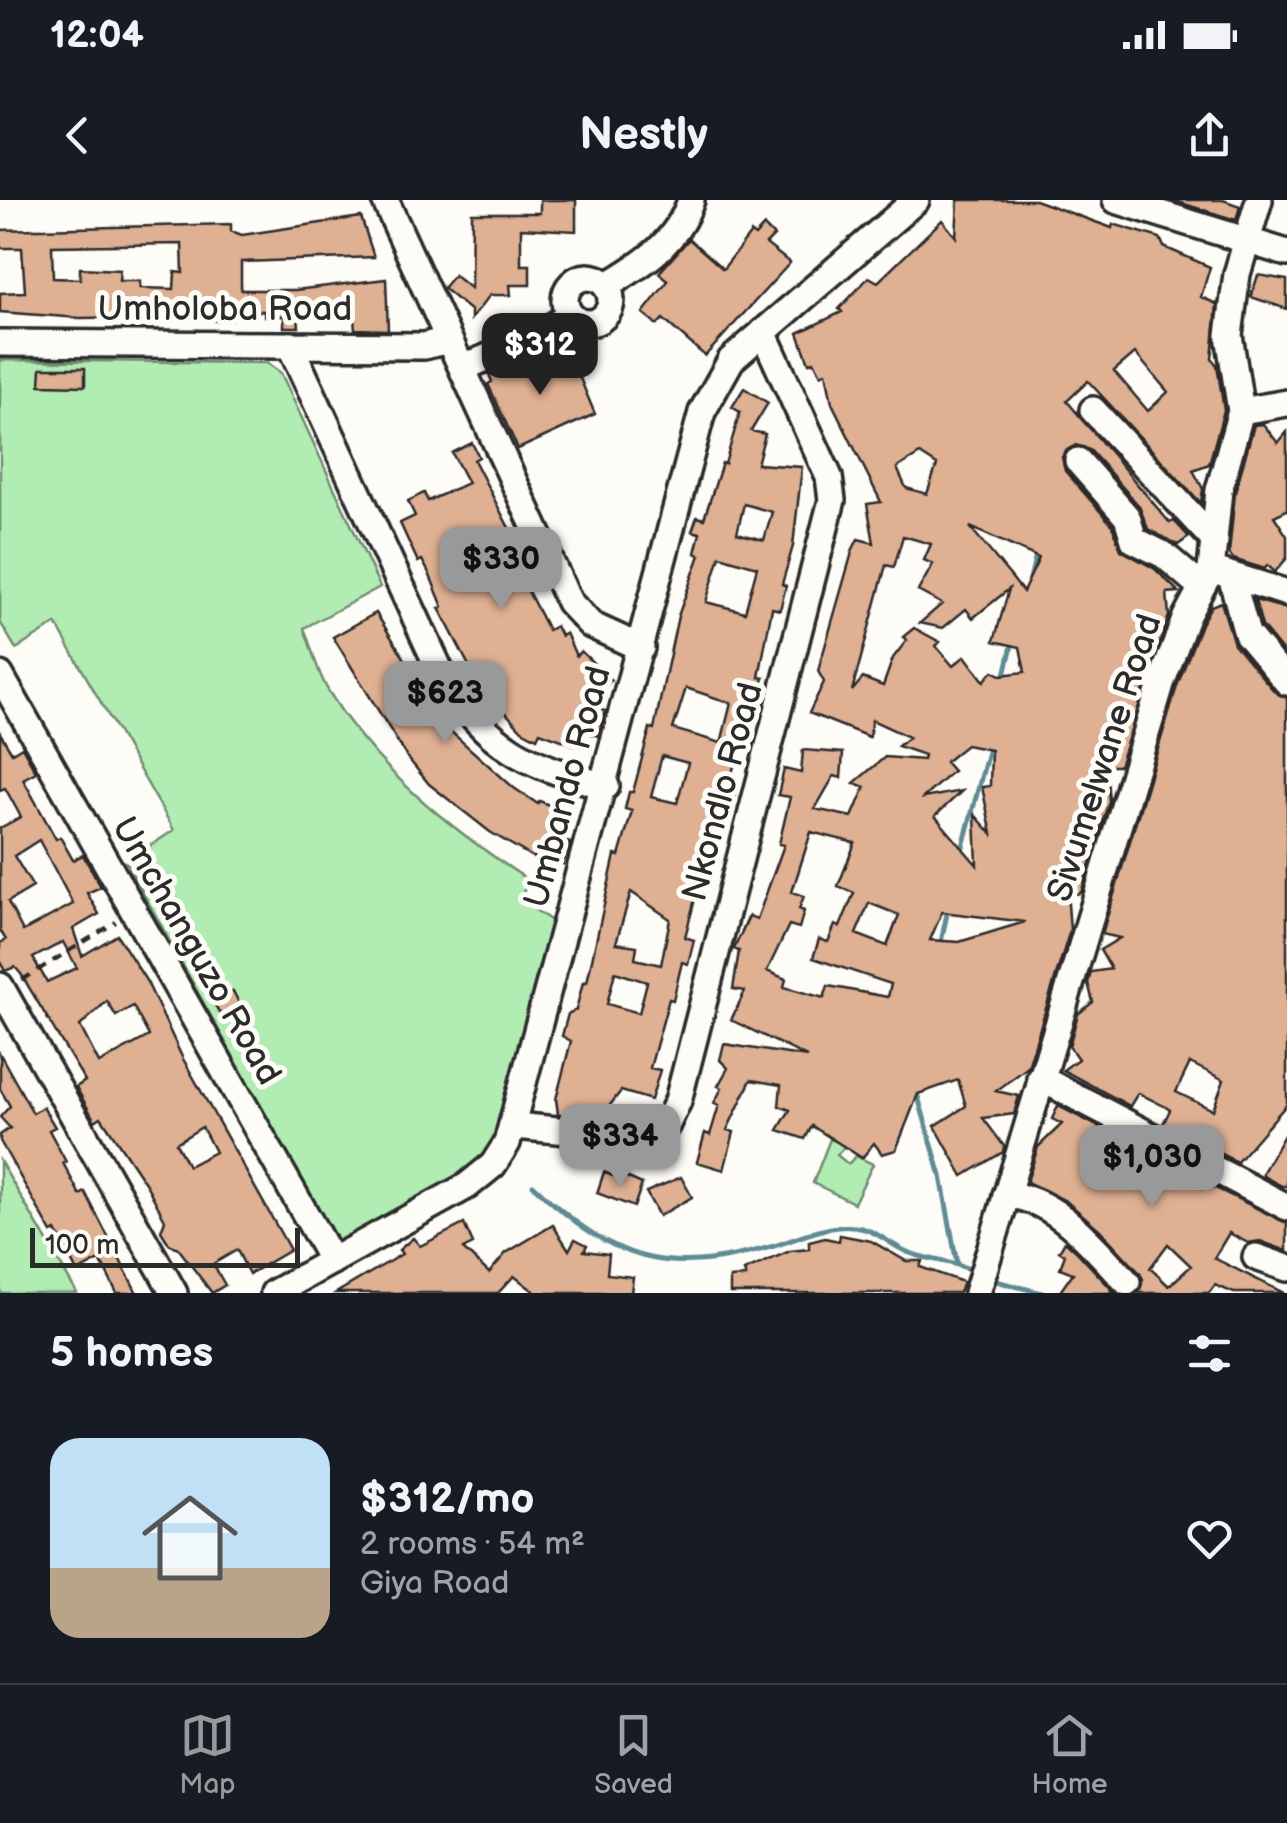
<!DOCTYPE html>
<html lang="en">
<head>
<meta charset="utf-8">
<style>
	:root { --surface:#171b24; --page:#20242c; --text:#f1f3f6; --muted:#9ea1a6; --line:#363941; --accent:#98999b }
	body { margin:0; font-family:"Balsamiq Sans",sans-serif; background:var(--page); color:var(--text); height:100vh; display:flex; flex-direction:column; font-size:38px; white-space:nowrap }
	* { box-sizing:border-box; margin:0 }
	p { font-size:32px; color:var(--muted) }
	.icon { flex:none; width:55px; height:55px; fill:none; stroke:currentColor; stroke-width:2; stroke-linecap:round; stroke-linejoin:round }
	.map { position:relative; height:1093px; overflow:hidden }
	.panel { display:flex; flex-direction:column; background:var(--surface); flex:1 }
	.panel>* { flex:none }
	.scale { position:absolute; left:30px; bottom:25px; width:270px; box-sizing:border-box; padding-left:10px; border:5px solid #2b2b2b; border-top:0; font-size:28px; line-height:35px; white-space:nowrap; color:#2b2b2b; -webkit-text-stroke:8px #fdfcf7; paint-order:stroke }
	.price { position:absolute; translate:-50% -85px; padding:0 22px; border-radius:20px; background:var(--accent); color:#111; font-size:32px; line-height:65px; filter:drop-shadow(0 2px 5px #0008) }
	.price::after { content:''; position:absolute; left:50%; top:60px; width:30px; height:22px; margin-left:-15px; background:inherit; clip-path:polygon(0 0,100% 0,50% 100%) }
	.price.selected { background:#222; color:#fff }
	ul { padding:0; list-style:none }
	li { display:flex; align-items:center; gap:30px; height:250px; padding:0 50px }
	li span { display:grid; place-items:center; flex:none; width:280px; height:200px; border-radius:30px; color:#555 }
	li>.icon { margin-inline-start:auto }
	span .icon { width:120px; height:120px; fill:#fffc; stroke-width:1 }
	li b { font-size:42px }
	h2 { display:flex; justify-content:space-between; align-items:center; height:120px; padding:0 50px; font-size:42px }
	.status { display:flex; justify-content:space-between; align-items:center; height:70px; padding:0 50px; background:var(--surface); direction:ltr }
	.status svg { height:28px; fill:currentColor }
	header { display:flex; justify-content:space-between; align-items:center; height:130px; padding:0 50px; background:var(--surface); font-size:45px; font-weight:800 }
	.dock { display:flex; justify-content:space-around; align-items:center; height:140px; border-top:2px solid var(--line); background:var(--surface); font-size:28px; color:var(--muted) }
	.dock a { display:grid; justify-items:center; gap:5px }
	.dock .selected { color:var(--accent) }
	.map>svg:first-child { display:block }
</style>
</head>
<body>
<div class="status"><b>12:04</b><svg viewBox="0 0 49 12"><path d="M0 12V9h3v3zM5 12V6h3v6zM10 12V3h3v9zM15 12V0h3v12zM26 1h20v11H26zM47 4h2v5h-2z"/></svg></div>
<header><svg class="icon" aria-label="back" viewBox="0 0 24 24"><path d="M15 5l-7 7 7 7"/></svg>Nestly<svg class="icon" aria-label="share" viewBox="0 0 24 24"><path d="M12 15V3M7 8l5-5 5 5M5 13v7h14v-7"/></svg></header>
<div class="map">
<svg width="1287" height="1093" viewBox="0 0 1287 1093">
	<rect width="100%" height="100%" fill="#fdfcf7"/>
	<filter id="ink" filterUnits="userSpaceOnUse"><feTurbulence type="fractalNoise" baseFrequency=".01" numOctaves="2"/><feDisplacementMap in="SourceGraphic" scale="20" xChannelSelector="R" yChannelSelector="G"/><feConvolveMatrix kernelMatrix="1 2 1 2 8 2 1 2 1" color-interpolation-filters="sRGB"/></filter>
	<g filter="url(#ink)">
		<g fill="#b1edb3" stroke="#6e8c6f" stroke-width="2.5">
			<path d="M0 160 267 163 281 173 380 387 304 428C312 448 317 473 329 492 377 571 451 629 528 680L520 700 558 725 497 940 467 975 350 1042 334 1040 126 662 174 630 56 424 16 449 0 422Z"/>
			<path d="M830 939 846 945 837 955 848 964 856 956 873 964 854 1003 813 983Z"/>
			<path d="M0 961 77 1093H0Z"/>
		</g>
		<g fill="none" stroke-linecap="round" stroke-linejoin="round">
			<g stroke="#5d8c95" stroke-width="5">
				<path d="M1029 383 1037 350"/>
				<path d="M1004 479 1013 441"/>
				<path d="M961 654 990 544"/>
				<path d="M940 747 948 709"/>
				<path d="M916 890 941 976 957 1064"/>
				<path d="M533 985C614 1062 665 1078 774 1046 800 1038 827 1024 855 1027 874 1029 887 1042 903 1050 922 1060 948 1060 969 1069"/>
				<path d="M996 1081 1042 1093"/>
			</g>
		</g>
		<g fill="#e0b092" stroke="#2b2b2b" stroke-width="2.5" fill-rule="evenodd">
			<path d="M540 0H576V31L521 28V65H530V85H510L511 95H490L471 119V111L443 88 454 75 471 89 472 13H540Z"/>
			<path d="M958 0H1035L1112 28 1113 24 1160 38 1164 47 1210 67 1201 97 1217 104 1212 159 1217 165 1224 210 1209 264 1193 270 1203 289 1201 303 1088 181 1067 201 1170 323 1174 321 1189 337 1178 345 1148 329 1139 306 1090 250 1076 245 1067 250 1062 257 1065 271 1112 325 1121 350 1155 369 1179 392 1167 393 1169 416 1119 566H1106L1109 601 1081 693 1069 695 1067 691 1070 730 1028 867 996 891 1019 896 1014 914 983 918 1004 946 1003 952 963 976 935 926 966 906 958 880 918 894 896 950 882 954 874 943 862 958 812 926 805 939 778 930 790 910 779 906 781 885 751 880 727 930 734 932 724 970 697 962 705 933 710 935 719 905 714 903 722 888 718 886 728 868 720 860 724 844 807 857 731 820 745 791 733 789 739 751 734 749 749 716 757 719 784 645 779 644 790 597 778 595 784 569 801 573 803 550 843 553 841 578 834 576 815 609 852 617 865 587 854 583 885 557 923 560 924 555 898 546 909 537 872 520 869 537 809 513 824 482 818 471 853 349 858 339 874 343 867 304 881 302 832 203 826 172 821 175 814 161 809 163 798 133 842 112 839 109 869 77 878 82 942 20 956 37ZM1135 153 1168 192 1148 211 1114 171ZM920 254 937 265 927 294 906 288 897 268ZM970 327 1039 358 1023 392 1012 378ZM903 336 931 344 924 360 933 364 918 391 942 404 920 423 943 428 966 409 973 418 1009 389 994 441 1020 447 1025 472 1001 475 993 471 984 481 965 456 953 466 936 446 940 442 914 428 903 437 907 440 893 458 883 486 863 478 852 491 886 365 894 367ZM966 545 991 550 990 586 982 587 992 634 975 615 977 665 935 616 962 591 923 598 953 571 945 562ZM811 632 855 643 838 686 854 693 840 727 835 725 828 742 819 739 813 758 891 784 888 797 828 786 824 798 784 787 786 779 767 771 789 725 799 728 804 711 799 709 804 696 792 692ZM869 703 899 715 887 746 856 734ZM942 712 1025 722 959 742 930 740Z"/>
			<path d="M1171 0H1223L1240 6 1236 20Z"/>
			<path d="M361 17 374 57 241 62V90H295L386 79 388 130 355 129 353 108 298 114 299 127H284V116H264L265 111H231L232 119 210 121V116L80 118 0 112V93L25 92 22 48H0V30L231 24V31L242 35ZM182 44 183 73 175 72 174 89 140 88V81H119L120 70 80 68V79L53 78 52 46Z"/>
			<path d="M764 26 774 36 766 44 790 63 705 156 663 119 657 125 643 113 668 81 659 73 689 39 723 69 751 33 755 36Z"/>
			<path d="M1258 75 1287 80V109L1251 97Z"/>
			<path d="M563 153 573 173 577 171 595 214 518 249 488 184 492 182 489 174 534 155 540 160Z"/>
			<path d="M41 168H85V186L40 185Z"/>
			<path d="M744 188 768 203 751 231 765 234 757 264 802 267 793 346 782 384 786 386 780 410 772 408 759 477 764 478 758 502 751 500 727 593 735 595 730 610 723 608 707 670 703 669 685 737 694 740 688 764 682 762 673 800 669 799 650 868 660 870 651 900 621 891 607 909 606 918 558 914 556 899 571 841 562 836 568 814 576 810 583 782H587L615 655 619 656 632 611 625 609 629 592H633L650 528 654 529 678 416 700 355 695 353 700 333 692 331 697 317 704 319 722 263 725 264 740 212 732 207ZM744 304 772 312 764 340 737 333ZM720 356 757 367 745 412 706 402ZM686 488 731 503 721 543 673 529ZM662 556 688 563 677 603 651 597ZM631 692 670 719 661 765 635 759 637 746 616 743ZM615 772 647 782 639 813 607 804Z"/>
			<path d="M1263 224 1278 243 1287 232V310L1274 316 1287 336V358L1275 372 1267 365 1265 369 1233 359 1229 353 1235 293 1254 225Z"/>
			<path d="M472 243 479 257 474 260 510 330 506 331 532 389 528 391 548 430 556 426 561 436 566 433 576 456 581 451 611 480 587 505 605 511 598 536 580 530 575 545 540 532 537 538 522 530 479 485 439 408 443 407 429 373 422 360 418 362 400 323 415 316 408 301 424 293 428 301 468 283 452 253Z"/>
			<path d="M1255 400 1287 409V457L1262 426Z"/>
			<path d="M1221 402 1234 444 1275 492 1287 498V904L1237 962 1163 924 1170 910 1164 906 1138 893 1130 906 1063 870 1078 859 1069 846 1078 814 1093 802 1088 783 1091 772 1111 769 1100 750 1120 738 1102 734 1177 486 1201 424 1211 406ZM1190 863 1224 880 1213 910 1176 892Z"/>
			<path d="M376 413 450 531 514 588 538 604 540 601 560 610 549 635 570 643 563 664 536 653 534 658 490 632 429 584 407 557 333 437Z"/>
			<path d="M0 533 12 553 22 547 36 572 23 579 56 639 60 637 73 660 83 655 101 687 87 693 99 714 73 729 82 756 117 735 147 782 182 857 290 1050 249 1074 237 1050 213 1064 225 1085 212 1093 178 1048 169 1044 161 1031 165 1020 147 986 101 917 95 921 76 887 85 881 21 774 15 767 5 771 0 762V743L6 740 0 730V628L21 617 5 588 0 590ZM39 640 73 704 23 731 8 702 33 687 14 656ZM63 742 77 768 47 782 33 758ZM107 801 116 816 133 806 149 836 99 863 80 826ZM202 927 215 952 188 966 176 943Z"/>
			<path d="M233 791 244 813 225 822 213 802Z"/>
			<path d="M0 854 33 913 43 907 55 927 49 930 66 962 63 963 80 995 85 992 137 1093H117L100 1060 77 1072 56 1031 52 1033 0 941V935L10 928 0 917 10 906 0 889Z"/>
			<path d="M1058 906 1122 939 1150 961 1154 956 1172 965 1202 988 1205 983 1287 1023V1051L1260 1041 1248 1043 1229 1033 1214 1058 1284 1093H1234L1215 1085 1209 1093H1139L1143 1079 1139 1072 1099 1029 1066 1001 1027 982 1038 947 1062 924 1052 919ZM1168 1044 1191 1066 1169 1086 1150 1068Z"/>
			<path d="M1287 930V986H1282L1263 976V972Z"/>
			<path d="M604 972 613 976 615 972 642 984 634 1007 597 993Z"/>
			<path d="M681 977 692 997 659 1016 646 992Z"/>
			<path d="M464 1024 473 1044 463 1049 489 1073 506 1053 553 1025 569 1050 575 1039 587 1045 584 1051 609 1054 607 1074 633 1077 631 1093H536L514 1076 498 1093H336L402 1054 399 1050 413 1038 420 1046Z"/>
			<path d="M840 1035 871 1041 906 1061H922L920 1067 963 1082 959 1093H730V1078L746 1077 744 1071 790 1051 809 1049V1042L825 1038 839 1041Z"/>
			<path d="M1065 1041 1076 1051 1115 1093H1059L1073 1073 1060 1068 1065 1055 1059 1051Z"/>
		</g>
		<g fill="none" stroke-linecap="round" stroke-linejoin="round">
			<g stroke="#2b2b2b" stroke-width="32">
				<g id="minor">
					<path d="M385 0 569 402 591 425 641 448"/>
					<path d="M1116 0 1287 53"/>
					<circle cx="588" cy="100" r="23"/>
					<path d="M606 86C643 64 677 43 691 0"/>
					<path d="M0 143 424 146 448 140"/>
					<path d="M290 145 442 475C490 548 523 564 606 586"/>
					<path d="M463 168 541 134 570 115"/>
					<path d="M1093 210 1215 341"/>
					<path d="M1241 211 1287 203"/>
					<path d="M1078 261 1127 317 1134 340 1164 355 1200 386"/>
					<path d="M1220 372 1287 393"/>
					<path d="M1231 376 1247 434 1287 482"/>
					<path d="M0 475 332 1061"/>
					<path d="M0 786 174 1093"/>
					<path d="M1040 878 1287 1007"/>
					<path d="M515 926 641 938 666 926 678 901 832 300 829 277 763 132"/>
					<path d="M1006 995C1057 998 1093 1047 1127 1082"/>
					<path d="M1256 1057 1287 1068"/>
					<path d="M274 1093 467 986 493 965 507 943 702 212 731 160 916 0"/>
					<path d="M977 1093 1162 481 1186 417 1211 370 1219 290 1241 211 1229 135 1237 74 1259 0"/>
				</g>
			</g>
			<path stroke="#2b2b2b" stroke-width="4" stroke-dasharray="10 8" stroke-linecap="butt" d="M22 780 116 722"/>
			<use href="#minor" stroke="#fdfcf7" stroke-width="25"/>
		</g>
	</g>
	<g text-anchor="middle" dominant-baseline="central" stroke-width="10" stroke-linejoin="round" paint-order="stroke">
		<g font-size="35" fill="#2b2b2b" stroke="#fdfcf7">
			<text x="225" y="109">Umholoba Road</text>
			<text transform="translate(1105 558) rotate(-72)">Sivumelwane Road</text>
			<text transform="translate(568 587) rotate(-75)">Umbando Road</text>
			<text transform="translate(723 592) rotate(-75)">Nkondlo Road</text>
			<text transform="translate(196 751) rotate(60)">Umchanguzo Road</text>
		</g>
	</g>
</svg>
<div class="scale">100 m</div>
<b class="price selected" style="left:540px;top:198px">$312</b>
<b class="price" style="left:501px;top:412px">$330</b>
<b class="price" style="left:445px;top:546px">$623</b>
<b class="price" style="left:620px;top:989px">$334</b>
<b class="price" style="left:1152px;top:1010px">$1,030</b>
</div>
<section class="panel">
<h2>5 homes<svg class="icon" aria-label="filters" viewBox="0 0 24 24"><path d="M4 7h16M4 17h16"/><circle cx="9" cy="7" r="2"/><circle cx="15" cy="17" r="2"/></svg></h2>
<ul>
<li><span style="background:linear-gradient(#bfe0f5 65%,#b9a48a 0)"><svg class="icon" aria-label="home" viewBox="0 0 24 24"><path d="M3 11l9-7 9 7M6 9v11h12V9"/></svg></span><div><b>$312/mo</b><p>2 rooms · 54 m²</p><p>Giya Road</p></div><svg class="icon" aria-label="heart" viewBox="0 0 24 24"><path d="M12 20l-8-8c-3-5 5-10 8-4 3-6 11-1 8 4z"/></svg></li>
</ul>
</section>
<nav class="dock">
<a class="selected"><svg class="icon" aria-label="map" viewBox="0 0 24 24"><path d="M3 6l6-2 6 2 6-2v14l-6 2-6-2-6 2zM9 4v14M15 6v14"/></svg>Map</a>
<a><svg class="icon" aria-label="saved" viewBox="0 0 24 24"><path d="M7 4h10v16l-5-4-5 4z"/></svg>Saved</a>
<a><svg class="icon" aria-label="home" viewBox="0 0 24 24"><path d="M3 11l9-7 9 7M6 9v11h12V9"/></svg>Home</a>
</nav>
</body>
</html>
